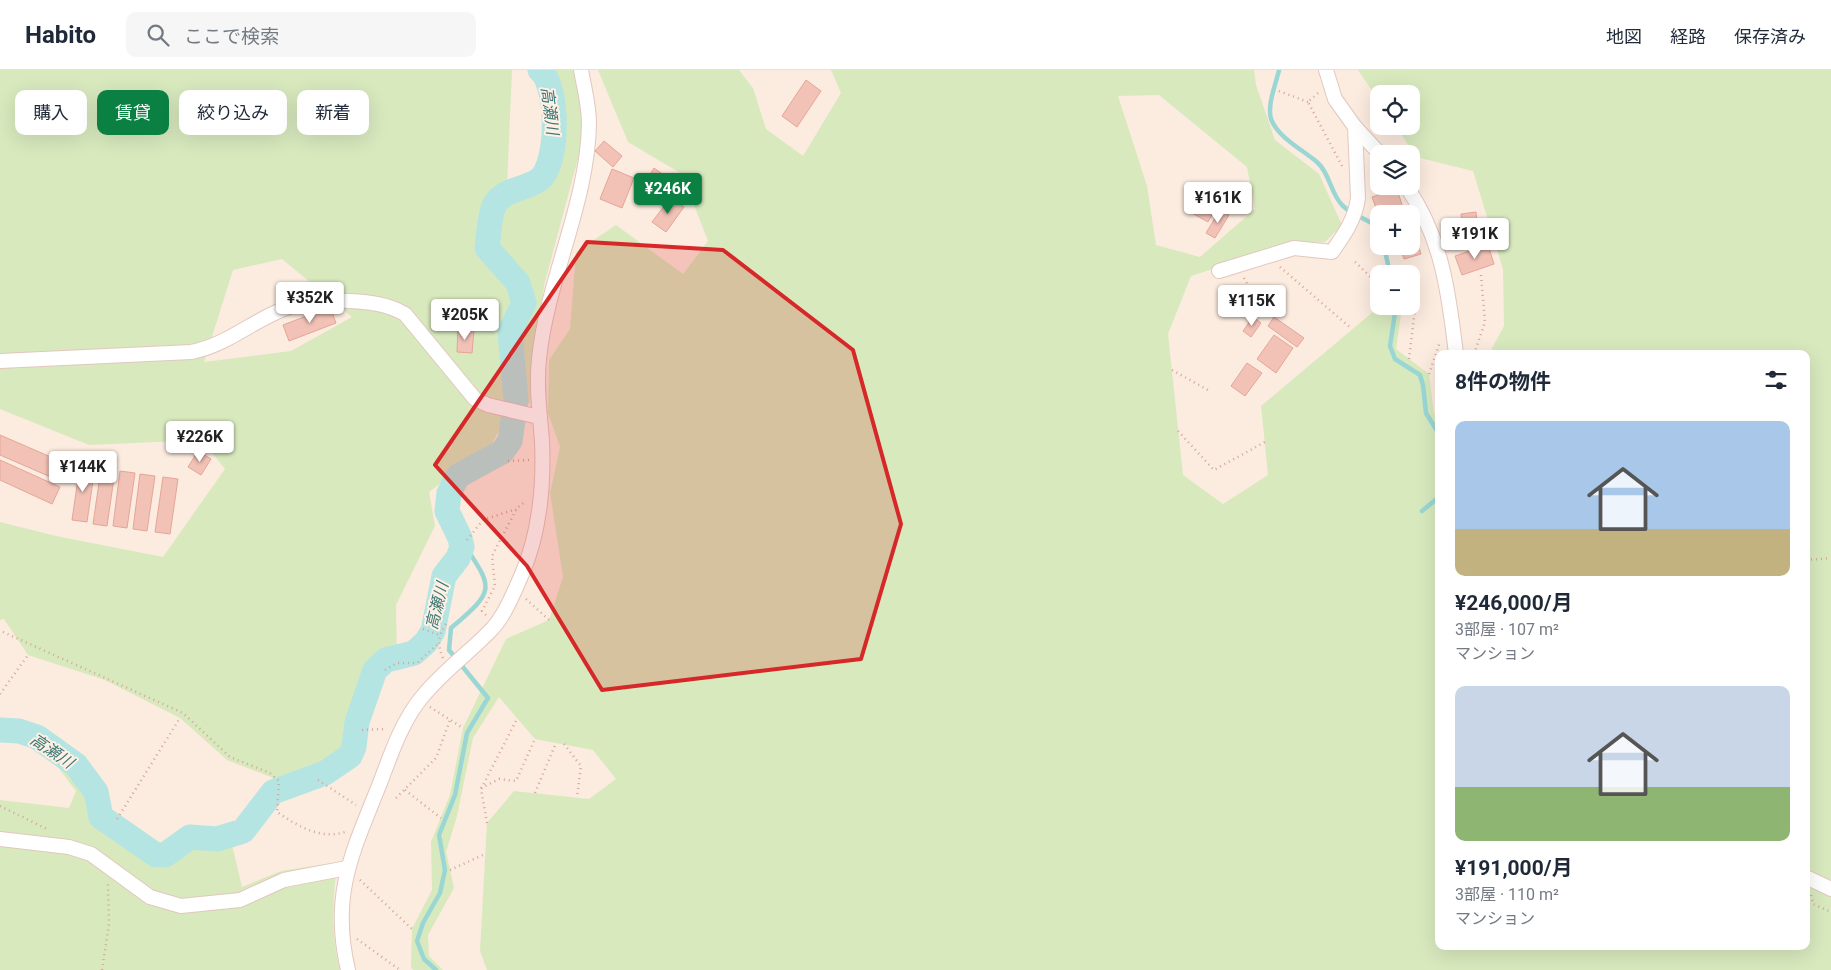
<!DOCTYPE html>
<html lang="ja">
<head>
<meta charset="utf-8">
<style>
	:root { --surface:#fff; --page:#f6f6f7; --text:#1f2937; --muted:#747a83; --line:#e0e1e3; --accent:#0b8043 }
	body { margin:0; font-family:Roboto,"Noto Sans JP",sans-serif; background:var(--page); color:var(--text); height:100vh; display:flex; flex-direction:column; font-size:19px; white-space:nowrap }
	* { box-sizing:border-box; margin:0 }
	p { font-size:16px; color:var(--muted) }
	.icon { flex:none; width:28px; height:28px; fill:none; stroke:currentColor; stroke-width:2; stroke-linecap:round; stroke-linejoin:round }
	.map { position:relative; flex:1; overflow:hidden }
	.sheet { position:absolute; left:1435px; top:280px; width:375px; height:600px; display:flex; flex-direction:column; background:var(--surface); border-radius:10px; box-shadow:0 5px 20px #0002 }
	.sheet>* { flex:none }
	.banner { position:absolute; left:15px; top:20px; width:475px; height:45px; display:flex; gap:10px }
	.controls { position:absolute; left:1370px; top:15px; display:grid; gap:10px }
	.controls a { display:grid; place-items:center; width:50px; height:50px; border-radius:10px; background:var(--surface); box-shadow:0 5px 20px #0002; font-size:25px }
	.price { position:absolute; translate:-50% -42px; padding:0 11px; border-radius:5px; background:#fff; color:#222; font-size:16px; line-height:32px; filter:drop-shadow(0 1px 2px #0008) }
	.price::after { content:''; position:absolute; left:50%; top:30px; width:15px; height:11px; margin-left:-8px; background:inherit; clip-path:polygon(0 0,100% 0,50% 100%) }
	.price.on { background:var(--accent); color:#fff }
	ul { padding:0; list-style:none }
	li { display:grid; align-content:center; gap:10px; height:265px; padding:0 20px }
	li span { display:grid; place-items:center; height:155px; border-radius:10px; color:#555 }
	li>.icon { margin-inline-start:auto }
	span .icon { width:90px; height:90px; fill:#fffc; stroke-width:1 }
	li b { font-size:21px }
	h2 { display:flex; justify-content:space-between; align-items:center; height:60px; padding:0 20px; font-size:21px }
	.pill { padding:0 18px; border-radius:10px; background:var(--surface); box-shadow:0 5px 20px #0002; font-size:18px; line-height:45px }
	.pill.on { background:var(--accent); color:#fff }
	header { display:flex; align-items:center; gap:30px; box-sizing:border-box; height:70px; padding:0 25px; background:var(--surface); border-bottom:1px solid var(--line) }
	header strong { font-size:24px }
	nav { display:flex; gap:28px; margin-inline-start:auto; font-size:18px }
	.search { width:350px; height:45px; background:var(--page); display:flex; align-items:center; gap:12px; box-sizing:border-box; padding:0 18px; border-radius:10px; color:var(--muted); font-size:19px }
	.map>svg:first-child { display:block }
</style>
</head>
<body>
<header>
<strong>Habito</strong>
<div class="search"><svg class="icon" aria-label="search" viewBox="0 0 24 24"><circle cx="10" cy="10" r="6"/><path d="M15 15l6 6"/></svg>ここで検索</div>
<nav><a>地図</a><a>経路</a><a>保存済み</a></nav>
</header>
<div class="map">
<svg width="1831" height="900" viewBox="0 0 1831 900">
	<rect width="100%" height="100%" fill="#fcebdf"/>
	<g fill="#d8e9be" fill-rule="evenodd">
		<path d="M0 0H512L507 115 541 99 550 82 552 59 546 14 535 1 529 0H575L583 27 581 77 545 212 532 285 530 334 504 328V351L492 374 429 422 435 456 396 535 397 593 385 600 363 652 356 690 288 725 271 707 227 690 180 648 105 610 28 585 4 549 0 550V452L56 466 163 487 225 399 202 370 89 375 0 339ZM282 189 352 247 291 281 204 292 233 200Z"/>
		<path d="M598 0H739L753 18 766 59 803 86 841 23 831 0H1254L1256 15 1275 70 1319 104 1342 155 1325 172 1291 174 1191 206 1168 264 1183 405 1223 434 1268 405 1261 336 1380 236 1402 237 1396 279 1429 304 1434 344 1439 348V876H1806V284H1489L1504 256 1503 199 1473 101 1416 87 1396 56H1411V24H1379V31L1358 0H1831V900H487L480 881 487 753 514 721 589 729 616 709 593 680 535 669 499 627 473 668 457 746 446 782 454 818 428 865 429 886 443 900H414L411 898 412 859 432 820 431 772 450 725 463 658 506 569 549 550 563 507 550 423 560 377 548 343 549 290 570 259 576 182 616 155 683 204 708 171 682 104 628 72ZM1159 25 1247 97 1255 139 1200 187 1156 175 1147 116 1118 26Z"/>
		<path d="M0 653 32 657 61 678 99 711 105 740 160 780 183 763 228 758 242 817 281 801 338 792C332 825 331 867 340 900H0V730L69 738 76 721 49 685 3 666 0 668Z"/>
	</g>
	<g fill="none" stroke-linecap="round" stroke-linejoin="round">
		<g stroke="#9ad7d4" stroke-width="4.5">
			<path d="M1279 0C1276 14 1267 34 1271 49 1278 68 1305 81 1318 93 1330 104 1331 125 1343 136 1354 146 1367 149 1379 158"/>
			<path d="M1384 176 1390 204"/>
			<path d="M1396 236 1390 276 1395 289 1420 305 1423 315 1426 343 1439 364"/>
			<path d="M1422 441 1439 427"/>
			<path d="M436 900 424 889 417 871 423 853 440 823 445 800 439 765 455 725 467 663 488 628 449 580 451 558C499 518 492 518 460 468"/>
		</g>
		<path stroke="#b4e5e2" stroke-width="25" d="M0 660 19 661 37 667 76 695 96 722 101 747 156 785H165L190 767 217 769 243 761 273 722 325 703 350 686 354 677 357 652 375 600 386 590 414 583 426 572 433 561 444 506 458 488 462 477 460 468 447 441 449 423 458 406 502 382 510 371 516 330 510 262 524 233 518 213 487 178C489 165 489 147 494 136 502 118 527 120 540 109 559 93 559 16 540 0"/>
	</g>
	<g fill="#f2c2b7" stroke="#e5a597">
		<path d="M806 10 821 21 797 57 782 46Z"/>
		<path d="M604 71 622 86 613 97 595 81Z"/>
		<path d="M654 98 675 113 667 124 647 109Z"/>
		<path d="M612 99 634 108 622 138 600 129Z"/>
		<path d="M1204 116 1222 126 1208 152 1190 142Z"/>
		<path d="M1397 119 1402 135 1378 143 1372 127Z"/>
		<path d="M671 127 684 137 666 162 652 152Z"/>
		<path d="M1220 140 1229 145 1215 168 1206 163Z"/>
		<path d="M1476 142 1479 171 1464 173 1461 144Z"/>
		<path d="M1411 153 1421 184 1404 189 1399 176H1411Z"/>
		<path d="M1488 175 1494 194 1462 205 1455 186Z"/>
		<path d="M330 237 336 253 289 271 283 255Z"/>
		<path d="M1253 247 1261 253 1251 267 1243 261Z"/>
		<path d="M1274 247 1304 268 1297 277 1268 256Z"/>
		<path d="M458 259 474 260 472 283 457 282Z"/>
		<path d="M1274 265 1293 278 1276 303 1257 289Z"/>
		<path d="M1247 293 1262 303 1245 326 1231 316Z"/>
		<path d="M0 365 60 391 53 408 0 385Z"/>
		<path d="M198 381 211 389 201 405 188 397Z"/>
		<path d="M0 390 60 417 52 434 0 410Z"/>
		<path d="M80 395 95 397 87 452 72 450Z"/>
		<path d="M101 399 115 401 107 456 93 454Z"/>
		<path d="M120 401 135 403 127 458 113 456Z"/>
		<path d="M140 404 155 406 147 461 133 459Z"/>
		<path d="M163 407 178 409 170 464 155 462Z"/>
	</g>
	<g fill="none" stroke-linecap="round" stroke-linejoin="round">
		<g stroke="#e2c7be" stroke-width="16">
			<g id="minor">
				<path d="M1326 0 1335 29 1355 57 1380 84"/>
				<path d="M1406 116C1442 167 1449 224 1456 284"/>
				<path d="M1219 201 1294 178 1332 182C1344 165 1355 150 1358 128L1355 57"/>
				<path d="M0 291 191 282C229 275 256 247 292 236 311 230 330 230 350 231 370 232 387 234 405 244L475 329 488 335 539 347"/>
				<path d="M0 769 69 777 91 784 150 827 181 836 240 830 284 810 347 798"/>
				<path d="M1806 807 1831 819"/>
				<path d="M348 900C330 824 353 781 380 713 391 684 402 651 422 627 443 601 469 583 492 559 505 545 514 522 522 504 539 464 544 415 542 371 540 344 536 317 539 289 547 209 588 133 589 53 589 35 584 17 581 0"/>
			</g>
		</g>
		<g stroke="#d6a59a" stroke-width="2.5" stroke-dasharray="1 4" stroke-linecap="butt">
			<path d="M1279 21 1308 32"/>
			<path d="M1318 23 1308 32 1342 96"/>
			<path d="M1355 192 1379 215"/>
			<path d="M1280 197 1352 259"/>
			<path d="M1244 208 1260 237"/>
			<path d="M1474 284 1485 252 1481 205"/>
			<path d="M1409 289 1416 231"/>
			<path d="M1172 300 1208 320"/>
			<path d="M1429 304 1440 272"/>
			<path d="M1178 361 1214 400 1265 372"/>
			<path d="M508 391 529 390"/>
			<path d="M467 470 483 450 516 439"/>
			<path d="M1806 490 1831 488"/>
			<path d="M526 529 549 550"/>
			<path d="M486 545 482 541 495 516 492 486 517 438 526 431"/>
			<path d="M423 559 439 565"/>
			<path d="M3 562 183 643 230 687 270 703 279 711 277 742C298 756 320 770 345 762"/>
			<path d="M443 588C437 574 438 567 446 554"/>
			<path d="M385 600 397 593H417L438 574"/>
			<path d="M0 624 28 585"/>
			<path d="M430 637 463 658"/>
			<path d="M362 660 386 659"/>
			<path d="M564 674 581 696 577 727"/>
			<path d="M318 710 356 735"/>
			<path d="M481 718 499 709 516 711 535 669"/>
			<path d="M405 720 441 748"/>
			<path d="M535 723 556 673"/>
			<path d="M396 728 436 688 450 650"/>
			<path d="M0 736 49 760"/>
			<path d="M117 749 180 648"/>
			<path d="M487 753 481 719 517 649"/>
			<path d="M450 800 485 784"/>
			<path d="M360 810 412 859"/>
			<path d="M1811 825 1813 834 1831 842"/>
			<path d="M357 869 400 900"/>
			<path d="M102 900 109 854 108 812"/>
		</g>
		<use href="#minor" stroke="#fff" stroke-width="14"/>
	</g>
	<path fill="#d62828" fill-opacity="0.2" stroke="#d62828" stroke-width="4" stroke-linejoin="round" d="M587 172 723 180 853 280 901 454 861 589 602 620 527 496 435 395Z"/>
	<g text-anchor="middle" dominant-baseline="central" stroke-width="4" stroke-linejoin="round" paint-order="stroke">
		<g font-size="16" font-style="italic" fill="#3b7876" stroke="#fff0e5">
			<text transform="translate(550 41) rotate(83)">高瀬川</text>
			<text transform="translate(437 536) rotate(-76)">高瀬川</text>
			<text transform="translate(52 681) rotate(34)">高瀬川</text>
		</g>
	</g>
</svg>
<div class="controls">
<a><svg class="icon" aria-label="locate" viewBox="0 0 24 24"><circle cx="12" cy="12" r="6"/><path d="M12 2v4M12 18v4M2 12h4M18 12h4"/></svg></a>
<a><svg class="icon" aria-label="layers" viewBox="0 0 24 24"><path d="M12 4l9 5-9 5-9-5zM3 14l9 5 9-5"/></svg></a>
<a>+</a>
<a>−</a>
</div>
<b class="price on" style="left:668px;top:145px">¥246K</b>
<b class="price" style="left:1218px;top:154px">¥161K</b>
<b class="price" style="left:1475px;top:190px">¥191K</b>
<b class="price" style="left:310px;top:254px">¥352K</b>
<b class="price" style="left:1252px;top:257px">¥115K</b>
<b class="price" style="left:465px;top:271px">¥205K</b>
<b class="price" style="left:200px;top:393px">¥226K</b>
<b class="price" style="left:83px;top:423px">¥144K</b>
<div class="banner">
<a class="pill">購入</a>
<a class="pill on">賃貸</a>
<a class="pill">絞り込み</a>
<a class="pill">新着</a>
</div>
<section class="sheet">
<h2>8件の物件<svg class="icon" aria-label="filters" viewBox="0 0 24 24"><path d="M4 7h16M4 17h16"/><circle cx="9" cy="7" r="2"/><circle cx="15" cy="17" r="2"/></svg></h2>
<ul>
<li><span style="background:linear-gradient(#a9c7e8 70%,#c2b280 0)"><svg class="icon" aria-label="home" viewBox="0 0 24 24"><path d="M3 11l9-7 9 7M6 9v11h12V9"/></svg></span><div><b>¥246,000/月</b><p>3部屋 · 107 m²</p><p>マンション</p></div></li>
<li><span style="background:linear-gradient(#c9d6e8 65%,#8fb573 0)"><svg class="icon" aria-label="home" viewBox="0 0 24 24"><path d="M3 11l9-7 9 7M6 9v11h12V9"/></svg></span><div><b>¥191,000/月</b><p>3部屋 · 110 m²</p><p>マンション</p></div></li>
</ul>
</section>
</div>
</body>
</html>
